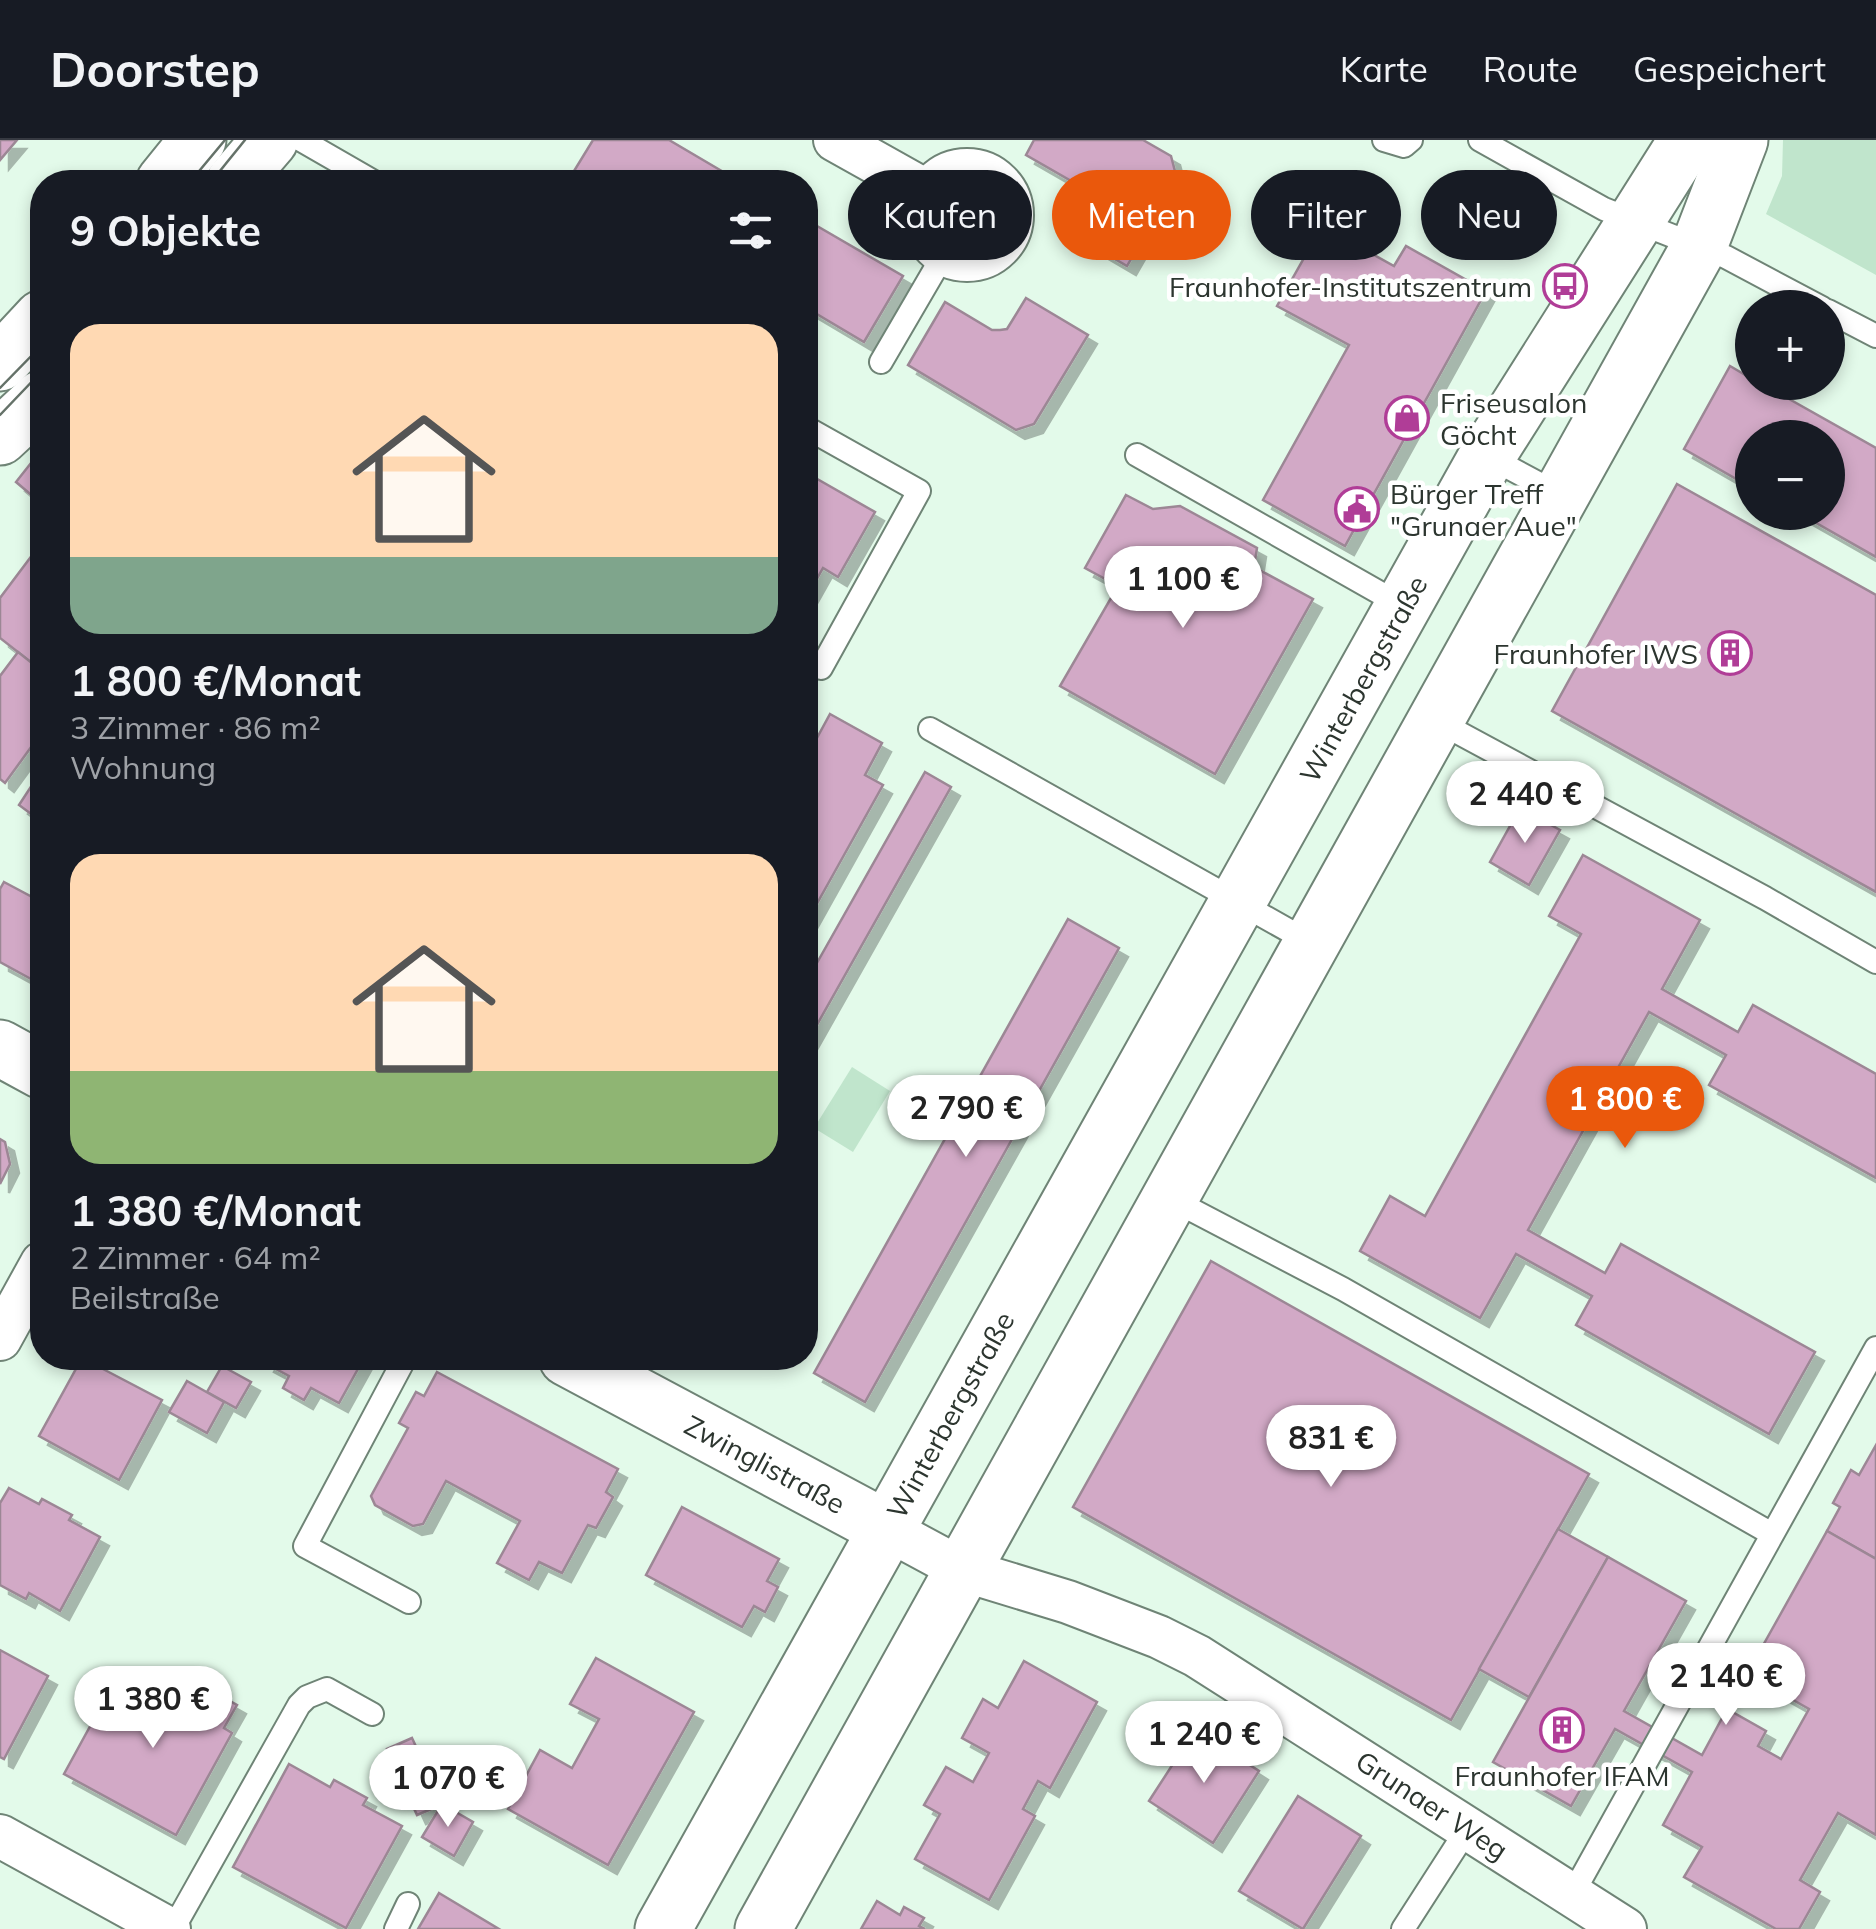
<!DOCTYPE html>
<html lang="de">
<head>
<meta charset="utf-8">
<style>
	:root { --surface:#171b24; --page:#242831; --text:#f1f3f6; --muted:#9ea1a6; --line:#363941; --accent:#ea580c }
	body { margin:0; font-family:Mulish,sans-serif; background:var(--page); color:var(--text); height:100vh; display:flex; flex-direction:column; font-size:38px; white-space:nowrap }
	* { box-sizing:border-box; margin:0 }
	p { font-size:32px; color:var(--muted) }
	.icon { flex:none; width:55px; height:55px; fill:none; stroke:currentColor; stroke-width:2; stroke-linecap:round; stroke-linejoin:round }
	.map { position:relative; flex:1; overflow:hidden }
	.side { position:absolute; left:30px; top:30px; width:788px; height:1200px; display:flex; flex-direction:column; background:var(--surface); border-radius:40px; box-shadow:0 5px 15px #0003 }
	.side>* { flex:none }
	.hud { position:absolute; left:848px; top:30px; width:878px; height:90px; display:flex; gap:20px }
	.buttons { position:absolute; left:1735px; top:150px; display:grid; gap:20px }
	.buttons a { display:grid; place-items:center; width:110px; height:110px; border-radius:50%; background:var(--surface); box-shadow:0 5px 15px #0003; font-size:50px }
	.price { position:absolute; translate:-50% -85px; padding:0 22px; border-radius:35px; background:#fff; color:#222; font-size:32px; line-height:65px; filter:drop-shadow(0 2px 5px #0008) }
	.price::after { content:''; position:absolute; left:50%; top:60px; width:30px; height:22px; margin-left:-15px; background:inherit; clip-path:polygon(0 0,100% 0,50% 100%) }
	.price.current { background:var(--accent); color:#fff }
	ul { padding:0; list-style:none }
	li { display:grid; align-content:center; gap:20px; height:530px; padding:0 40px }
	li span { display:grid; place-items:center; height:310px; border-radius:30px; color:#555 }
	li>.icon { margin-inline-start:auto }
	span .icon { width:180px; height:180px; fill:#fffc; stroke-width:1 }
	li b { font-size:42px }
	h2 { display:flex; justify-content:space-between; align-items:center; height:120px; padding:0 40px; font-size:42px }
	.pill { padding:0 35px; border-radius:45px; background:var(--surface); box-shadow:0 5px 15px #0003; font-size:35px; line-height:90px }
	.pill.current { background:var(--accent); color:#fff }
	header { display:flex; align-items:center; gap:60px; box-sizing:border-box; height:140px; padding:0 50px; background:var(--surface); border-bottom:2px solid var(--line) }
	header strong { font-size:48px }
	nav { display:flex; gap:55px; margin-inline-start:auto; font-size:35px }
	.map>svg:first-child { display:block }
</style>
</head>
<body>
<header>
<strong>Doorstep</strong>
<nav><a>Karte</a><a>Route</a><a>Gespeichert</a></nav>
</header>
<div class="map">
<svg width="1876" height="1789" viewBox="0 0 1876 1789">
	<defs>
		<filter id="shadow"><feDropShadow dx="9" dy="9" stdDeviation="0" flood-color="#0004"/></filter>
	</defs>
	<rect width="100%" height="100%" fill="#e3faea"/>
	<g fill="#c0e5cc">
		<path d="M1783 0H1876V135L1766 74 1782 36Z"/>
		<path d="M852 927 890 951 853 1012 814 988Z"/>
	</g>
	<g fill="#d2a9c6" stroke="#9c8795" stroke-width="2.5" filter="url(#shadow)">
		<path d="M0 0H17L0 20Z"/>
		<path d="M593 0H669L737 40 593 42 574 31Z"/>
		<path d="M1034 0H1143L1171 16 1177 39 1127 126 1062 88 1085 49 1026 15Z"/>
		<path d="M805 79 903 136 864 202 805 167Z"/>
		<path d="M1322 86 1394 126 1406 106 1486 151 1345 406 1263 360 1349 205 1277 166Z"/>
		<path d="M1026 158 1088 195 1034 284 1016 290 908 225 945 162 992 190H1000L1007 189Z"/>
		<path d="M1730 226 1752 239V242H1759L1876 308V417L1797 372H1828V298H1752V348L1684 309Z"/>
		<path d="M42 309V364L16 342Z"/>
		<path d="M805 332 875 372 838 437 823 428 805 460Z"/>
		<path d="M1677 344 1876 455V752L1552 571Z"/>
		<path d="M1126 355 1153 369 1180 366 1257 408 1254 427 1313 459 1215 634 1060 546 1118 446 1085 428Z"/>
		<path d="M42 402V531L0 498V458Z"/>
		<path d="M18 512 42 531V592L5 643 0 639V536Z"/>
		<path d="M830 574 882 603 865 635 883 645 805 785V620Z"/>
		<path d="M925 632 951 647 805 906V844Z"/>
		<path d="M34 642 42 648V682L19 665Z"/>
		<path d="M1520 668 1560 690 1529 745 1490 722Z"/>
		<path d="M1583 715 1700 780 1662 849 1738 892 1753 865 1876 934V1038L1709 945 1726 915 1649 872 1528 1090 1605 1133 1621 1104 1815 1212 1769 1294 1576 1185 1592 1156 1516 1114 1480 1178 1360 1111 1390 1056 1425 1076 1581 794 1549 776Z"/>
		<path d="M4 742 36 759 42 747V845L0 822V749Z"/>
		<path d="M1068 779 1119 808 865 1262 814 1233Z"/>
		<path d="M0 999 5 1002 10 1024 0 1044Z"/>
		<path d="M1211 1121 1589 1334 1451 1580 1073 1367Z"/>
		<path d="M82 1218 162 1260 119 1340 39 1296Z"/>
		<path d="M268 1218H364L339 1263 311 1248 304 1260 283 1248 289 1236 265 1223Z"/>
		<path d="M222 1226 251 1242 236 1268 207 1252Z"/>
		<path d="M437 1232 618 1329 606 1352 613 1357 596 1388 588 1385 562 1433 539 1422 529 1440 497 1423 520 1381 446 1341 423 1384 413 1386 375 1365 371 1356 408 1288 399 1283 416 1252 424 1256Z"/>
		<path d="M187 1241 224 1262 207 1293 169 1272Z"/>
		<path d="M1876 1305V1419L1827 1391 1840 1367 1833 1363 1851 1330 1859 1335Z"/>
		<path d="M9 1348 39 1364 42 1359 72 1375 69 1380 100 1397 60 1471 29 1453 26 1459 0 1445V1363Z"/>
		<path d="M682 1367 779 1419 767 1441 778 1447 765 1472 754 1466 742 1487 646 1435Z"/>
		<path d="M1558 1389 1608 1417 1529 1557 1479 1529Z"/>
		<path d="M1827 1391 1876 1419V1695L1838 1673 1800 1740 1820 1752 1799 1789H1776L1684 1737 1702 1707 1663 1685 1692 1632 1615 1589 1571 1666 1493 1622 1608 1417 1686 1461 1624 1571 1702 1615 1727 1569 1766 1591 1758 1606 1781 1619 1809 1569 1747 1534Z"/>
		<path d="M0 1510 48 1536 4 1619 0 1617Z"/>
		<path d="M596 1518 694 1572 608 1725 508 1669 540 1610 572 1628 599 1579 570 1564Z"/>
		<path d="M1024 1521 1097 1562 1050 1648 1038 1641 1023 1669 1035 1676 989 1760 915 1719 940 1674 924 1665 946 1627 973 1642 989 1613 962 1598 983 1559 998 1568Z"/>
		<path d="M198 1543 237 1565 224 1588 232 1593 176 1695 64 1634 111 1548 156 1551 185 1567Z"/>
		<path d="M1195 1590 1259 1631 1213 1703 1149 1661Z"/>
		<path d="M412 1598 443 1664 417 1675 387 1609Z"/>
		<path d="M289 1624 330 1647 334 1640 367 1658 363 1665 402 1686 346 1788 233 1727Z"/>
		<path d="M1298 1656 1361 1696 1303 1789 1239 1751Z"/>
		<path d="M442 1664 473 1682 454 1716 422 1697Z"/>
		<path d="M439 1753 499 1789H418Z"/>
		<path d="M877 1761 900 1775 904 1767 924 1778 919 1786 925 1789H861Z"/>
	</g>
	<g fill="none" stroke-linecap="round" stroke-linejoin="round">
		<g stroke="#6f8476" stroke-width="26">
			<g id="lane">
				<path d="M301 0 374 42"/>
				<path d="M1384 0 1404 6 1411 0"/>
				<path d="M1480 0 1604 69 1726 117 1822 168"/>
				<path d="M1828 171 1876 196"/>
				<path d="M881 222 944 114"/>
				<path d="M805 287 919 351 821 528"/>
				<path d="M1137 315 1403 466"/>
				<path d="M1487 316 1560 355"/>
				<path d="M1435 580 1765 758 1876 822"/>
				<path d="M930 589 1311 803"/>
				<path d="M1169 1058 1343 1149 1772 1394"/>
				<path d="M405 1218 305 1406 409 1462"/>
				<path d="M1572 1755 1876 1208"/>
				<path d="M173 1789 299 1565 307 1557 327 1549 372 1574"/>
				<path d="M396 1789 408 1764"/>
				<path d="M1403 1789 1468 1688"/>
			</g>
		</g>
		<g stroke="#6f8476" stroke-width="46">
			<g id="street">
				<path d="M835 0 928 52"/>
				<circle cx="967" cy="75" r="45"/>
				<path d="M0 1199 42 1123"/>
				<path d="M887 1389 963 1430 1068 1462 1159 1497 1197 1516 1625 1789"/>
				<path d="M0 1696 169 1789"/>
			</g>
		</g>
		<g stroke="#6f8476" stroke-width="59">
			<g id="secondary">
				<path d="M164 42 198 0"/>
				<path d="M234 42 270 0"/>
				<path d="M0 223 42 178"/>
				<path d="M0 297 42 258"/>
				<path d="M0 908 42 931"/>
				<path d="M567 1218 887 1389"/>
				<path d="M663 1789 1487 316 1687 0"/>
				<path d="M763 1789 1698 109 1740 0"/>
			</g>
		</g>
		<use href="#lane" stroke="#fff" stroke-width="22"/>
		<use href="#street" stroke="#fff" stroke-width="42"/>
		<use href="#secondary" stroke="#fff" stroke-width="55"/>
		<g stroke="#657269" stroke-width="2.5">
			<path d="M190 42 225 0"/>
			<path d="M211 42 245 0"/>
			<path d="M0 248 42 205"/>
			<path d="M0 275 42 231"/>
		</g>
	</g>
	<defs>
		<g id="bus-ring" transform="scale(2.25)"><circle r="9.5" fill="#fff" stroke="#b03d97" stroke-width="1.5"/><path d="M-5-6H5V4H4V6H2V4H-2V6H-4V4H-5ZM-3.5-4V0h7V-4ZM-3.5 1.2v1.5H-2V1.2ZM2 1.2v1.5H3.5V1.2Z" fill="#b03d97"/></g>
		<g id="shop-ring" transform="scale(2.25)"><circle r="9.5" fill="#fff" stroke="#b03d97" stroke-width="1.5"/><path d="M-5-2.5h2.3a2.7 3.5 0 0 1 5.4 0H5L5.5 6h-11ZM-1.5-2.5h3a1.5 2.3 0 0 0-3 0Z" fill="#b03d97"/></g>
		<g id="civic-ring" transform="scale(2.25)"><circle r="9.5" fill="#fff" stroke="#b03d97" stroke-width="1.5"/><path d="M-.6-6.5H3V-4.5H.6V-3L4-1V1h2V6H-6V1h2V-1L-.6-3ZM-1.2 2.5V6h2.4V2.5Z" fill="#b03d97"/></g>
		<g id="building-ring" transform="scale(2.25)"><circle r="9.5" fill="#fff" stroke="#b03d97" stroke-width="1.5"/><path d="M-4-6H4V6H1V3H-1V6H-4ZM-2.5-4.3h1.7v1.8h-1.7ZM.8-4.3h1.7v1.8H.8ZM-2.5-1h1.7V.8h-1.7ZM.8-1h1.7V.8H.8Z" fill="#b03d97"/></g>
	</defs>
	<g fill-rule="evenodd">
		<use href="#bus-ring" x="1565" y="146"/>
		<use href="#shop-ring" x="1407" y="278"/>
		<use href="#civic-ring" x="1357" y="369"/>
		<use href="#building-ring" x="1730" y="513"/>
		<use href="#building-ring" x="1562" y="1590"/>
	</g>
	<g text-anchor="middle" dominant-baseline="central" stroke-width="9" stroke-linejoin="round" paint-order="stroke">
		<g font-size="28" fill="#2c352f" stroke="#fff" text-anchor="end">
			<text x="1532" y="146">Fraunhofer-Institutszentrum</text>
			<text x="1440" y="262" text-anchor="start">Friseusalon<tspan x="1440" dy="32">Göcht</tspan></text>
			<text x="1390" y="353" text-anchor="start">Bürger Treff<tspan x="1390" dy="32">"Grunaer Aue"</tspan></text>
			<text x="1698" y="513">Fraunhofer IWS</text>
			<text x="1562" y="1635" text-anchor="middle">Fraunhofer IFAM</text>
		</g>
		<g font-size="28" fill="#2c352f" stroke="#fff">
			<text transform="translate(1363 539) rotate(-61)">Winterbergstraße</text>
			<text transform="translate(950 1275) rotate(-61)">Winterbergstraße</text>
			<text transform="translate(765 1324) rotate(28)">Zwinglistraße</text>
			<text transform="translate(1432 1665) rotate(33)">Grunaer Weg</text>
		</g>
	</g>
</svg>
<div class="buttons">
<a>+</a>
<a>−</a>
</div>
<b class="price" style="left:1183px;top:491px">1 100 €</b>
<b class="price" style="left:1525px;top:706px">2 440 €</b>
<b class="price current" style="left:1625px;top:1011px">1 800 €</b>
<b class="price" style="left:966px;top:1020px">2 790 €</b>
<b class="price" style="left:1331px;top:1350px">831 €</b>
<b class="price" style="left:1726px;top:1588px">2 140 €</b>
<b class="price" style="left:153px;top:1611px">1 380 €</b>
<b class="price" style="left:1204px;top:1646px">1 240 €</b>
<b class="price" style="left:448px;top:1690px">1 070 €</b>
<div class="hud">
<a class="pill">Kaufen</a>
<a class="pill current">Mieten</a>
<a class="pill">Filter</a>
<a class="pill">Neu</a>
</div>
<section class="side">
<h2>9 Objekte<svg class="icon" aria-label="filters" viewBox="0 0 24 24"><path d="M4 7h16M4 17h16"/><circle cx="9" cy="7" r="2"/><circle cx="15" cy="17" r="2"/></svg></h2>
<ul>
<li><span style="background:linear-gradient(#ffd9b3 75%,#7fa58c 0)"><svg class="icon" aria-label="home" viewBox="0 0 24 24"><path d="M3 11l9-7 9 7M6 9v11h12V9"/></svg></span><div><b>1 800 €/Monat</b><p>3 Zimmer · 86 m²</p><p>Wohnung</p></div></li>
<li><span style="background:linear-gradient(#ffd9b3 70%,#8fb573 0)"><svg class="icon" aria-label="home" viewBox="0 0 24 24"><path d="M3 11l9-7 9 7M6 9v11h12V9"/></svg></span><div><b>1 380 €/Monat</b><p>2 Zimmer · 64 m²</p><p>Beilstraße</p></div></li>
</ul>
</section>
</div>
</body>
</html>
